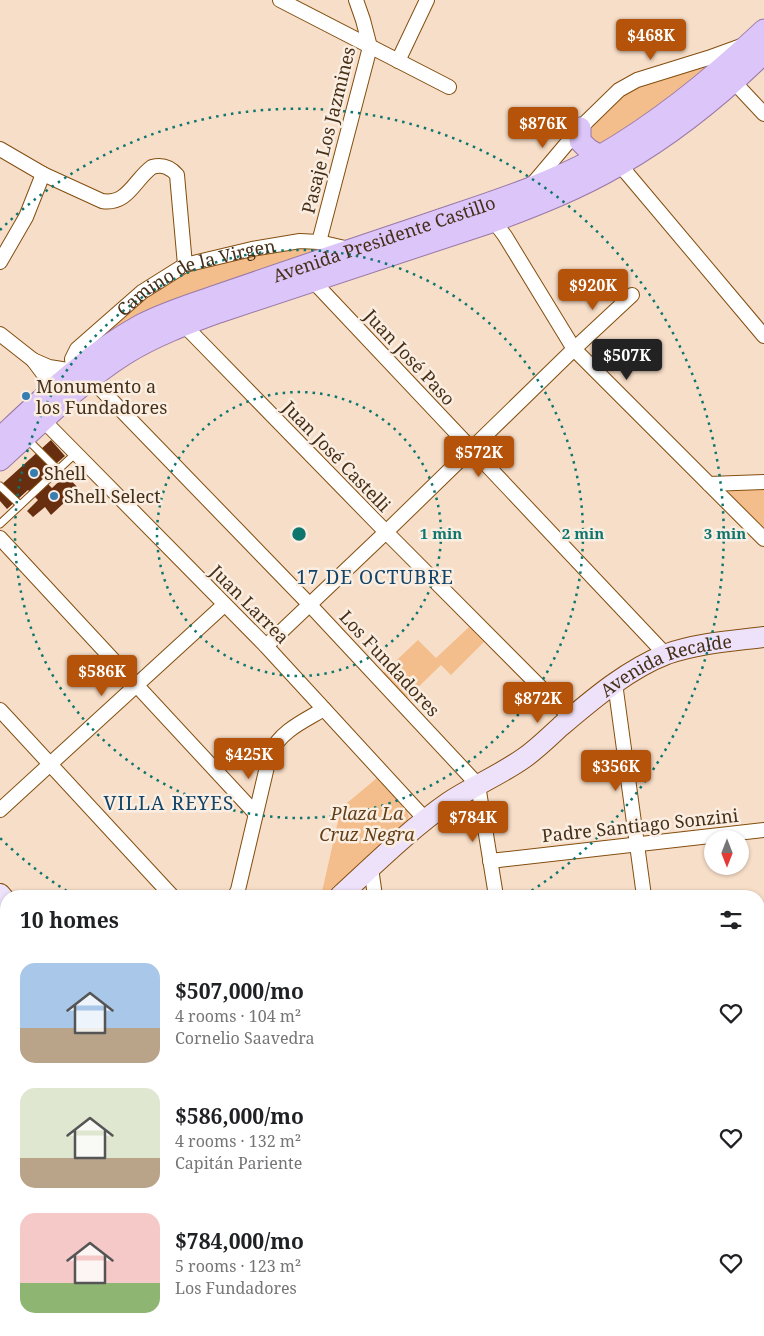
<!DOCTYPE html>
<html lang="en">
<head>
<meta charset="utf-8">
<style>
	:root { --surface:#fff; --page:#f2f2f2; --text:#202124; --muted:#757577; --accent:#b45309 }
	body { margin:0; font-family:"Noto Serif",serif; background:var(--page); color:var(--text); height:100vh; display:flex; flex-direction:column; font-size:19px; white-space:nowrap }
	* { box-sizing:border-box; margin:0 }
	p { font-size:16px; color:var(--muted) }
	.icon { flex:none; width:28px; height:28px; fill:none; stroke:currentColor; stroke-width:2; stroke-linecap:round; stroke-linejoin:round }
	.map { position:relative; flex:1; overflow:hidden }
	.drawer { position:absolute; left:0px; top:890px; width:765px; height:446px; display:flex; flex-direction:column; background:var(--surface); border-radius:20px 20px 0 0; box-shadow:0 1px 4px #0004 }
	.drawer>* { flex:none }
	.needle { width:32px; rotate:180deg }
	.fabs { position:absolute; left:704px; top:830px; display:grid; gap:10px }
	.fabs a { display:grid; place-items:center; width:45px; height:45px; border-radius:50%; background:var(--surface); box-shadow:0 1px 4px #0004; font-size:25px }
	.price { position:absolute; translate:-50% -42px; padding:0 11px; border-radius:5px; background:var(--accent); color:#fff; font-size:16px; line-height:32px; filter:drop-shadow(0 1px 2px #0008) }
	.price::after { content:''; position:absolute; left:50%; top:30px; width:15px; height:11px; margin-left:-8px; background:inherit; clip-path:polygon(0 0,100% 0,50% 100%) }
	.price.current { background:#222; color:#fff }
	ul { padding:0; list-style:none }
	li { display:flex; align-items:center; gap:15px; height:125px; padding:0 20px }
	li span { display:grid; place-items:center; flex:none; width:140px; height:100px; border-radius:15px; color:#555 }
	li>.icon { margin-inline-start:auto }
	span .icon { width:60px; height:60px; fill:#fffc; stroke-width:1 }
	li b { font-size:21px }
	h2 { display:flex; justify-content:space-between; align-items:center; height:60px; padding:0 20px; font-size:21px }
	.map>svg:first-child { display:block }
</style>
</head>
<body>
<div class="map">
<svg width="764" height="1336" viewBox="0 0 764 1336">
	<rect width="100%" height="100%" fill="#f7dec8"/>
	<g fill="#f4be8c">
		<path d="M716 61 682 91 598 146 585 130 624 92 639 84Z"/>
		<path d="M311 247 314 252 80 355 147 296 194 267 252 253Z"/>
		<path d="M732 488H764V529L729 495V490Z"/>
		<path d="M469 627 484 642 451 675 441 665 407 698 383 673 418 640 436 658Z"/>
		<path d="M377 778 407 811 409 817 406 825 330 896H321L341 808Z"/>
		<path d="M168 1330H427L426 1336H168Z"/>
	</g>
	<path fill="#682e10" d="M51 440 65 456 41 477 52 488 66 475 79 489 51 515 45 507 33 517 27 511 38 500 28 490 7 509 0 501V486Z"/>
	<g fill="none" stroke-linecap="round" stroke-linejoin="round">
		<g stroke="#834e0f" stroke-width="9">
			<g id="lane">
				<path d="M27 439 58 470"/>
				<path d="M0 486 20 505"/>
				<path d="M0 524 76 453"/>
			</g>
		</g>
		<g stroke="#834e0f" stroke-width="16">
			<g id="street">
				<path d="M280 0 449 87"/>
				<path d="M398 61 427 0"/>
				<path d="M734 82 764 114"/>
				<path d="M0 149 43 174 102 201C128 205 134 180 152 167 163 164 170 167 177 175L185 265"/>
				<path d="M612 161 620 165 764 336"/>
				<path d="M531 186 580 128 619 90 637 80 708 58 741 46"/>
				<path d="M490 216 505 236 574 349 764 539"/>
				<path d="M319 242 370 47 363 20 356 0"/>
				<path d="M0 262 26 217 43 174"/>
				<path d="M313 281 666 655"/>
				<path d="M184 325 386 532 571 718"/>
				<path d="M0 334 33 360 54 388"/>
				<path id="s1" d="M33 360 49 367 74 371 72 359 77 349 142 292 185 265 252 249 300 241 319 242 349 249"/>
				<path d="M91 379 310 605 478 785 496 896"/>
				<path d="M43 420 266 646 425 819"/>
				<path d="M709 484 764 482"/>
				<path d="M0 538 256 814"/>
				<path d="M266 646 386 532 574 349 632 295"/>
				<path d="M615 683 644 896"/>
				<path d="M0 710 172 896"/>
				<path d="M0 810 224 605"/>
				<path d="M490 861 764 830"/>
				<path d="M371 868 375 896"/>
				<path d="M235 896 238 890 270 754C280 731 304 721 324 709"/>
				<path d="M0 1061H6"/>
				<path d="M0 1208 6 1203"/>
				<path d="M554 1330 555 1336"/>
				<path d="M695 1330V1336"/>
				<path d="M76 1336V1330"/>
				<path d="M156 1336V1330"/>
				<path d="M256 1336V1330"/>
				<path d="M611 1336 612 1330"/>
			</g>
		</g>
		<g stroke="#834e0f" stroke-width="22">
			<g id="secondary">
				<path d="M0 894 6 901"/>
				<path id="s2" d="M340 896C375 864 410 829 449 802 473 786 500 775 524 758 537 749 549 737 561 726 593 699 628 669 667 654 698 643 732 641 764 637"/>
				<path d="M0 1084 6 1090"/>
			</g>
		</g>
		<g stroke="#9978a6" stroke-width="23">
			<g id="primary">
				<path d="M580 128V141L588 149 600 156"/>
				<path id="s3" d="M0 438C44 397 88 354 141 325 164 313 189 305 213 297 285 272 356 248 428 224 486 204 546 186 600 156 661 121 713 78 764 30"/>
				<path d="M0 460C40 424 79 383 125 354 154 336 186 324 219 312L494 221C537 205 580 188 619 165 673 134 720 96 764 53"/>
			</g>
		</g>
		<use href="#lane" stroke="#fff" stroke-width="7"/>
		<use href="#street" stroke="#fff" stroke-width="14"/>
		<use href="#secondary" stroke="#eee2fb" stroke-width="20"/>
		<use href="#primary" stroke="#dcc5f8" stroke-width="21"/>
	</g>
	<g fill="none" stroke="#0f766e" stroke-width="2.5" stroke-dasharray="2.5 5">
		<circle cx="299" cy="534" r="142"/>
		<circle cx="299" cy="534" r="284"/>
		<path d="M73 895A426 426 0 0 1 0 838M0 230A426 426 0 1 1 525 895"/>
	</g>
	<g fill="#377db2" stroke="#faeee2" stroke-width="2">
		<circle cx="26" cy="396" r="5"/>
		<circle cx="34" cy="473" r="5"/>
		<circle cx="54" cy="496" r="5"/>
	</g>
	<g text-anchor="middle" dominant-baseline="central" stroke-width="5" stroke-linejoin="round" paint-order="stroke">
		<g font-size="18" fill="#462f17" stroke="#faeee2">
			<text transform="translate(328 130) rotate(-76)">Pasaje Los Jazmines</text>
			<text stroke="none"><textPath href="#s3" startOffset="439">Avenida Presidente Castillo</textPath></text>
			<text stroke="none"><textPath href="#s1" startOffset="209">Camino de la Virgen</textPath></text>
			<text transform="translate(410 357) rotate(47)">Juan José Paso</text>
			<text transform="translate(337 456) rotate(46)">Juan José Castelli</text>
			<text transform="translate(250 604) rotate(45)">Juan Larrea</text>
			<text transform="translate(390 663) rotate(47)">Los Fundadores</text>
			<text stroke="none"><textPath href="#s2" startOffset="404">Avenida Recalde</textPath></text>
			<text transform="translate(640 825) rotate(-6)">Padre Santiago Sonzini</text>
		</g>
		<g font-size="18" fill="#462f17" stroke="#faeee2" text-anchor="start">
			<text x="36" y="386">Monumento a<tspan x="36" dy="21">los Fundadores</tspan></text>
			<text x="44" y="473">Shell</text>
			<text x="64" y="496">Shell Select</text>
		</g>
		<g font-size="18" font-style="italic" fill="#633f17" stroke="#faeee2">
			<text x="367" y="813">Plaza La<tspan x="367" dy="21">Cruz Negra</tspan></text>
		</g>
		<g font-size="19" letter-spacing="1" fill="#134468" stroke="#faeee2">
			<text x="375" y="577">17 DE OCTUBRE</text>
			<text x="169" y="803">VILLA REYES</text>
		</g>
	</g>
	<circle cx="299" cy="534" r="8" fill="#0f766e" stroke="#faeee2" stroke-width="2.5"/>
	<g font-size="15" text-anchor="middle" font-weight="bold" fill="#0f766e" stroke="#faeee2" stroke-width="5" stroke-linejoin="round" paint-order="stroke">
		<text x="441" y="539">1 min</text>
		<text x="583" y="539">2 min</text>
		<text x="725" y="539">3 min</text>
	</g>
</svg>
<div class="fabs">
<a><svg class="needle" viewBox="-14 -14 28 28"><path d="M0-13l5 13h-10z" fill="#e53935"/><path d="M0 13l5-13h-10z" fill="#757577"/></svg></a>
</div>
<b class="price" style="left:651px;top:61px">$468K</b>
<b class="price" style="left:543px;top:149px">$876K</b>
<b class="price" style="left:593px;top:311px">$920K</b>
<b class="price current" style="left:627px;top:381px">$507K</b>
<b class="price" style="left:479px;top:478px">$572K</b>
<b class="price" style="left:102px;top:697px">$586K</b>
<b class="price" style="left:538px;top:724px">$872K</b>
<b class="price" style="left:249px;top:780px">$425K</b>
<b class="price" style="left:616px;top:792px">$356K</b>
<b class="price" style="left:473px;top:843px">$784K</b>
<section class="drawer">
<h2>10 homes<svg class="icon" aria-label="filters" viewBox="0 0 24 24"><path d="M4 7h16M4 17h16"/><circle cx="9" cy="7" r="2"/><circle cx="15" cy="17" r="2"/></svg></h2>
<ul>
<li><span style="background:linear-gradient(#a9c7e8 65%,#b9a48a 0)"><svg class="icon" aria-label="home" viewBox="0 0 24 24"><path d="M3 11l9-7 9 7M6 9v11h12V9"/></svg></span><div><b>$507,000/mo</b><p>4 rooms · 104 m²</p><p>Cornelio Saavedra</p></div><svg class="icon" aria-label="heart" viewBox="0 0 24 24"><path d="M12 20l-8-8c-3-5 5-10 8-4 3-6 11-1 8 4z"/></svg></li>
<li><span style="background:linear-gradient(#dfe7d0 70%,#b9a48a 0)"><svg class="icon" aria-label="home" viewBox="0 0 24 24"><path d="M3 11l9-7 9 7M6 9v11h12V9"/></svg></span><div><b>$586,000/mo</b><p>4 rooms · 132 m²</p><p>Capitán Pariente</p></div><svg class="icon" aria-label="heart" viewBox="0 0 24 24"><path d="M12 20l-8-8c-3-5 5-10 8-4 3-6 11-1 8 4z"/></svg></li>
<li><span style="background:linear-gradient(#f6c9c9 70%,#8fb573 0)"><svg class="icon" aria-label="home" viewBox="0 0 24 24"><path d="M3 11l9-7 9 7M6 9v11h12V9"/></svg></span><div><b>$784,000/mo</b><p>5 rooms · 123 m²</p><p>Los Fundadores</p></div><svg class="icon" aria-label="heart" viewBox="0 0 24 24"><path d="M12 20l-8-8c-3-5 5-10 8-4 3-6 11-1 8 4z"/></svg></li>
</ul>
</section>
</div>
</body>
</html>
